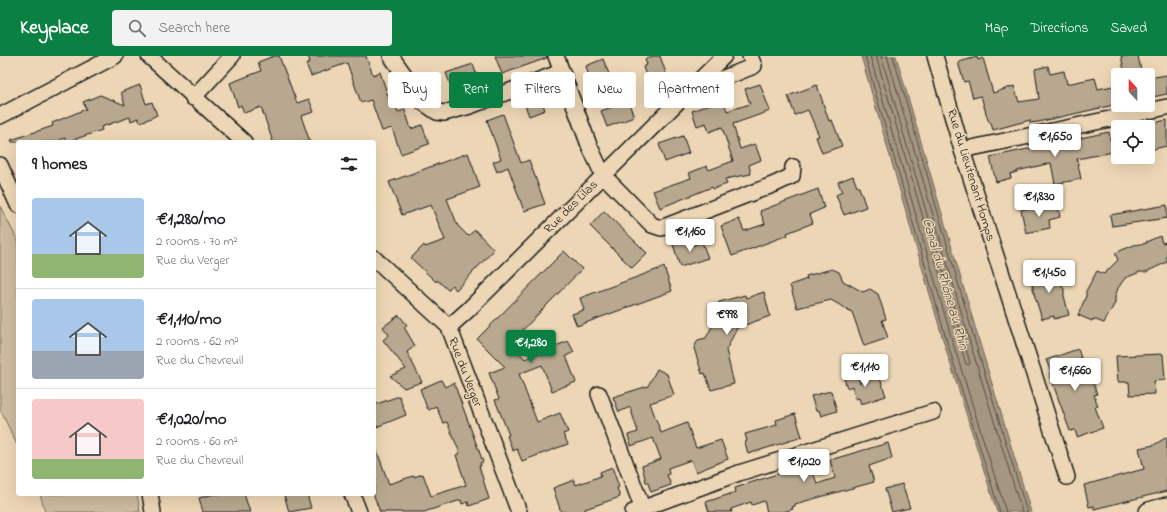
<!DOCTYPE html>
<html lang="en">
<head>
<meta charset="utf-8">
<style>
	:root { --surface:#fff; --page:#f2f2f2; --text:#202124; --muted:#757577; --line:#e0e0e0; --accent:#0b8043 }
	body { margin:0; font-family:"Indie Flower",sans-serif; background:var(--page); color:var(--text); height:100vh; display:flex; flex-direction:column; font-size:15px; white-space:nowrap }
	* { box-sizing:border-box; margin:0 }
	p { font-size:13px; color:var(--muted) }
	.icon { flex:none; width:22px; height:22px; fill:none; stroke:currentColor; stroke-width:2; stroke-linecap:round; stroke-linejoin:round }
	.map { position:relative; flex:1; overflow:hidden }
	.panel { position:absolute; left:16px; top:84px; width:360px; height:356px; display:flex; flex-direction:column; background:var(--surface); border-radius:4px; box-shadow:0 4px 16px #0002 }
	.panel>* { flex:none }
	.top-card { position:absolute; left:388px; top:16px; width:380px; height:36px; display:flex; gap:8px }
	.needle { width:26px; rotate:339deg }
	.tools { position:absolute; left:1111px; top:12px; display:grid; gap:8px }
	.tools a { display:grid; place-items:center; width:44px; height:44px; border-radius:4px; background:var(--surface); box-shadow:0 4px 16px #0002; font-size:20px }
	.price { position:absolute; translate:-50% -34px; padding:0 9px; border-radius:4px; background:#fff; color:#222; font-size:13px; line-height:26px; filter:drop-shadow(0 1px 2px #0008) }
	.price::after { content:''; position:absolute; left:50%; top:24px; width:12px; height:9px; margin-left:-6px; background:inherit; clip-path:polygon(0 0,100% 0,50% 100%) }
	.price.on { background:var(--accent); color:#fff }
	ul { padding:0; list-style:none }
	li { display:flex; align-items:center; gap:12px; height:100px; padding:0 16px }
	li+li { border-top:1px solid var(--line) }
	li span { display:grid; place-items:center; flex:none; width:112px; height:80px; border-radius:4px; color:#555 }
	li>.icon { margin-inline-start:auto }
	span .icon { width:48px; height:48px; fill:#fffc; stroke-width:1 }
	li b { font-size:17px }
	h2 { display:flex; justify-content:space-between; align-items:center; height:48px; padding:0 16px; font-size:17px }
	.pill { padding:0 14px; border-radius:4px; background:var(--surface); box-shadow:0 4px 16px #0002; font-size:14px; line-height:36px }
	.pill.on { background:var(--accent); color:#fff }
	header { display:flex; align-items:center; gap:24px; box-sizing:border-box; height:56px; padding:0 20px; background:var(--accent); color:#fff }
	header strong { font-size:19px }
	nav { display:flex; gap:22px; margin-inline-start:auto; font-size:14px }
	.search { width:280px; height:36px; background:var(--page); display:flex; align-items:center; gap:10px; box-sizing:border-box; padding:0 14px; border-radius:4px; color:var(--muted); font-size:15px }
	.map>svg:first-child { display:block }
</style>
</head>
<body>
<header>
<strong>Keyplace</strong>
<div class="search"><svg class="icon" aria-label="search" viewBox="0 0 24 24"><circle cx="10" cy="10" r="6"/><path d="M15 15l6 6"/></svg>Search here</div>
<nav><a>Map</a><a>Directions</a><a>Saved</a></nav>
</header>
<div class="map">
<svg width="1167" height="456" viewBox="0 0 1167 456">
	<rect width="100%" height="100%" fill="#ecd6b5"/>
	<filter id="ink" filterUnits="userSpaceOnUse"><feTurbulence type="fractalNoise" baseFrequency=".025" numOctaves="2"/><feDisplacementMap in="SourceGraphic" scale="8" xChannelSelector="R" yChannelSelector="G"/><feConvolveMatrix kernelMatrix="1 2 1 2 8 2 1 2 1" color-interpolation-filters="sRGB"/></filter>
	<g filter="url(#ink)">
		<g fill="#cebb9f" stroke="#756c5e">
			<path d="M0 150 18 185V391L0 353Z"/>
			<path d="M40 438H137L140 456H45Z"/>
		</g>
		<path fill="#a59681" stroke="#6e6559" d="M861 0H896L980 288 1031 456H997L944 287Z"/>
		<g fill="none" stroke-linecap="round" stroke-linejoin="round">
			<g stroke="#534d44" stroke-width="1">
				<path d="M865 0 947 286 1000 456"/>
				<path d="M870 0 952 284 1006 456"/>
				<path d="M876 0 958 282 966 308 969 309 970 307 881 0"/>
				<path d="M887 0 971 290 1022 456"/>
				<path d="M893 0 976 289 1027 456"/>
			</g>
		</g>
		<g fill="#b8a88f" stroke="#1c1c1c">
			<path d="M274 0H279L297 47 309 43 314 56 301 60 310 86H273L261 51 244 57 241 49 238 51 230 27 261 15 258 6Z"/>
			<path d="M308 0H366L373 19 380 16 390 46 394 45 398 56 405 54 411 73 422 69 429 88 401 98 392 72 382 75 371 44 361 47 347 7 311 20 306 8 310 6Z"/>
			<path d="M495 0H547V2L502 18Z"/>
			<path d="M653 0H660L668 23 665 24 667 32 652 38 643 11 647 9 645 3Z"/>
			<path d="M1121 0H1138L1142 19H1125Z"/>
			<path d="M977 1 978 4 983 2 993 37 1014 30 1019 46 1039 43 1035 13 1048 10 1050 18 1064 15 1067 28 1095 22 1098 33 1118 29V48L1038 66 1030 67V64L993 74 991 67 988 64 981 40 973 42 968 25 964 26 959 10V6Z"/>
			<path d="M603 3 613 28 593 36 586 10Z"/>
			<path d="M473 8 479 27 464 32 463 29 452 33 446 17Z"/>
			<path d="M1167 19V38L1148 42V22Z"/>
			<path d="M760 28 770 55 733 68 740 93 755 88 761 104 749 109 751 118 725 123 727 128 713 133 712 131 660 152 653 135 691 122 689 117 707 110 709 114 733 105 722 71 709 76 706 67 697 70 692 55 723 43 727 55 750 48 745 33Z"/>
			<path d="M140 29 146 48 152 46 157 59 149 63 140 66 138 62 131 65 130 61 101 71 102 74 67 86 65 82 55 86H12L11 84 53 70 52 67 86 53 83 46 100 39 125 49 121 36Z"/>
			<path d="M817 29 829 65 832 64 842 90 822 97 816 81 819 80 808 54 795 59 788 40Z"/>
			<path d="M541 43 545 54 529 60 525 49Z"/>
			<path d="M628 45 634 61 607 71 601 55Z"/>
			<path d="M503 58 521 107 529 104 545 148 524 155 508 111 497 116 493 106 501 103 487 64Z"/>
			<path d="M1167 64V90L1148 94V68Z"/>
			<path d="M1109 76 1110 84 1118 83V95L1077 103 1081 123 1055 128 1051 107 1017 115V116L1010 118 1011 122 996 126 990 101Z"/>
			<path d="M683 80 689 97 665 106 659 88Z"/>
			<path d="M468 97 480 131 447 143 458 170 468 180 475 174 494 194 456 234 452 229 448 234 437 224 436 226 411 202 424 189 425 191 445 184 431 149 402 159 389 126Z"/>
			<path d="M853 120 857 131H859L866 151 844 159 836 139 842 136 838 126Z"/>
			<path d="M818 133 824 152 810 158 813 167 787 177 788 179 732 200 721 170 739 163 744 175 765 168 760 155Z"/>
			<path d="M1041 149 1042 154 1058 151 1060 161 1049 164 1050 172 1026 177 1021 154Z"/>
			<path d="M1167 149V162L1112 170 1110 159Z"/>
			<path d="M604 155 647 197 632 212 590 170Z"/>
			<path d="M1160 180 1162 187 1167 186V206L1146 216H1140L1125 222 1118 232 1115 241V247L1104 267 1093 263 1092 265 1078 259 1086 240V235L1097 215 1104 218 1118 204 1115 197 1134 189 1147 187 1146 186Z"/>
			<path d="M685 184 688 191 702 186 708 202 680 211 673 188Z"/>
			<path d="M564 195 582 213 510 287 525 303 568 285 574 296 566 300 576 326 552 335 542 309 519 318 537 366 560 357 568 376 563 378 568 388 522 405 517 393 513 395 507 380 509 379 495 344 499 343 489 317 505 311 477 283Z"/>
			<path d="M664 211 672 235 577 270 572 258 584 254 580 242Z"/>
			<path d="M1056 212 1061 229 1064 233V240L1069 259 1054 263V260L1042 263 1035 241 1030 219Z"/>
			<path d="M832 213 839 216 843 225 863 236 870 233 878 238 886 263 882 264 888 282 864 290 852 256 831 244 797 252 790 229 807 223 806 220Z"/>
			<path d="M764 236 770 260 737 272 726 294 734 328 711 334 705 317 702 318 694 292 698 284 706 282 717 261 715 254 719 246 745 239 746 242Z"/>
			<path d="M399 259 407 269 404 271 415 290 407 296 422 326 404 332 390 320 406 313 383 284 389 279 383 271Z"/>
			<path d="M1078 293 1082 305 1085 304 1097 338 1094 339 1098 350 1095 351 1103 372 1077 381 1075 374 1070 375 1049 317 1051 316 1046 304Z"/>
			<path d="M1163 298 1165 324 1154 325 1155 338 1130 339 1129 326H1118L1116 300Z"/>
			<path d="M657 313 667 318 674 339 650 347 661 377 687 367 696 392 721 384 728 403 696 416 691 404 668 412 669 418 667 419 671 429 651 436 648 427 646 426 642 410 661 403 653 382 631 390 628 379 638 376 630 351 619 356 613 341 648 330Z"/>
			<path d="M856 315 860 327 876 322 881 325 886 340 861 348 859 342 856 343 852 330 847 332 843 319Z"/>
			<path d="M441 324 445 331 454 327 483 406 480 407 481 410H479L489 443 469 450 468 446 462 448 461 444 424 456H380L374 440V390H375L389 428 413 420 414 421 423 418 431 440 466 429 456 399 460 397 447 366 443 367 436 350 429 354 427 352 420 333Z"/>
			<path d="M831 335 837 355 821 360 819 354 816 355 811 340Z"/>
			<path d="M399 340 406 359 374 372V349Z"/>
			<path d="M795 358 802 381 748 398 745 386 747 385 745 378 777 369 776 364Z"/>
			<path d="M1167 381V435L1094 453V450L1089 451 1084 429 1144 413 1139 392 1154 389Z"/>
			<path d="M888 387 892 402 869 410 874 426 795 448V450L792 451 793 453 783 456H767L764 445 752 449 751 446 731 453 732 456H709L706 446 736 436 735 432 810 407 817 428 835 422 830 404Z"/>
			<path d="M612 411 619 431 617 432 620 441 585 453 586 456H561L553 432 574 424 576 429 601 420 600 416Z"/>
			<path d="M902 428 910 452 892 456 885 433Z"/>
			<path d="M214 438H244L250 456H203L199 442Z"/>
			<path d="M284 438H307L311 452 289 456Z"/>
		</g>
		<g fill="none" stroke-linecap="round" stroke-linejoin="round">
			<g stroke="#1c1c1c" stroke-width="18">
				<g id="minor">
					<path d="M149 0 244 86"/>
					<path d="M391 0 424 47 437 56 444 57 470 50 561 16"/>
					<path d="M556 0 589 89 603 119 652 169 661 172 775 128 792 120 793 111"/>
					<path d="M935 0 962 94 1067 421"/>
					<path d="M692 31 711 27 754 10 750 0"/>
					<path d="M193 42 232 0"/>
					<path d="M0 60 115 0"/>
					<path d="M962 94 1167 51"/>
					<path d="M0 109 18 149"/>
					<path d="M374 202 449 271 519 456"/>
					<path d="M449 271 468 254 724 0"/>
					<path d="M599 338 644 456"/>
					<path d="M150 438 153 456"/>
					<path d="M352 438 359 456"/>
					<path d="M633 456 739 417 933 356"/>
				</g>
			</g>
			<g stroke="#1c1c1c" stroke-width="22">
				<path id="major" d="M1149 456 1167 451"/>
			</g>
			<use href="#minor" stroke="#ecd6b5" stroke-width="15"/>
			<use href="#major" stroke="#ecd6b5" stroke-width="19"/>
		</g>
	</g>
	<g text-anchor="middle" dominant-baseline="central" stroke-width="3" stroke-linejoin="round" paint-order="stroke">
		<g font-size="13" fill="#1c1c1c" stroke="#ecd6b5">
			<text transform="translate(971 119) rotate(73)">Rue du Lieutenant Homps</text>
			<text transform="translate(571 151) rotate(-45)">Rue des Lilas</text>
			<text transform="translate(465 316) rotate(69)">Rue du Verger</text>
		</g>
		<g font-size="14" font-style="italic" fill="#4c473f" stroke="#ecd6b5">
			<text transform="translate(945 228) rotate(74)">Canal du Rhône au Rhin</text>
		</g>
	</g>
</svg>
<div class="tools">
<a><svg class="needle" viewBox="-14 -14 28 28"><path d="M0-13l5 13h-10z" fill="#e53935"/><path d="M0 13l5-13h-10z" fill="#757577"/></svg></a>
<a><svg class="icon" aria-label="locate" viewBox="0 0 24 24"><circle cx="12" cy="12" r="6"/><path d="M12 2v4M12 18v4M2 12h4M18 12h4"/></svg></a>
</div>
<b class="price" style="left:1055px;top:102px">€1,650</b>
<b class="price" style="left:1039px;top:162px">€1,830</b>
<b class="price" style="left:690px;top:197px">€1,160</b>
<b class="price" style="left:1049px;top:238px">€1,450</b>
<b class="price" style="left:727px;top:280px">€998</b>
<b class="price on" style="left:531px;top:308px">€1,280</b>
<b class="price" style="left:865px;top:332px">€1,110</b>
<b class="price" style="left:1075px;top:336px">€1,660</b>
<b class="price" style="left:804px;top:427px">€1,020</b>
<div class="top-card">
<a class="pill">Buy</a>
<a class="pill on">Rent</a>
<a class="pill">Filters</a>
<a class="pill">New</a>
<a class="pill">Apartment</a>
</div>
<section class="panel">
<h2>9 homes<svg class="icon" aria-label="filters" viewBox="0 0 24 24"><path d="M4 7h16M4 17h16"/><circle cx="9" cy="7" r="2"/><circle cx="15" cy="17" r="2"/></svg></h2>
<ul>
<li><span style="background:linear-gradient(#a9c7e8 70%,#8fb573 0)"><svg class="icon" aria-label="home" viewBox="0 0 24 24"><path d="M3 11l9-7 9 7M6 9v11h12V9"/></svg></span><div><b>€1,280/mo</b><p>2 rooms · 70 m²</p><p>Rue du Verger</p></div></li>
<li><span style="background:linear-gradient(#a9c7e8 65%,#9aa5b1 0)"><svg class="icon" aria-label="home" viewBox="0 0 24 24"><path d="M3 11l9-7 9 7M6 9v11h12V9"/></svg></span><div><b>€1,110/mo</b><p>2 rooms · 62 m²</p><p>Rue du Chevreuil</p></div></li>
<li><span style="background:linear-gradient(#f6c9c9 75%,#8fb573 0)"><svg class="icon" aria-label="home" viewBox="0 0 24 24"><path d="M3 11l9-7 9 7M6 9v11h12V9"/></svg></span><div><b>€1,020/mo</b><p>2 rooms · 60 m²</p><p>Rue du Chevreuil</p></div></li>
</ul>
</section>
</div>
</body>
</html>
